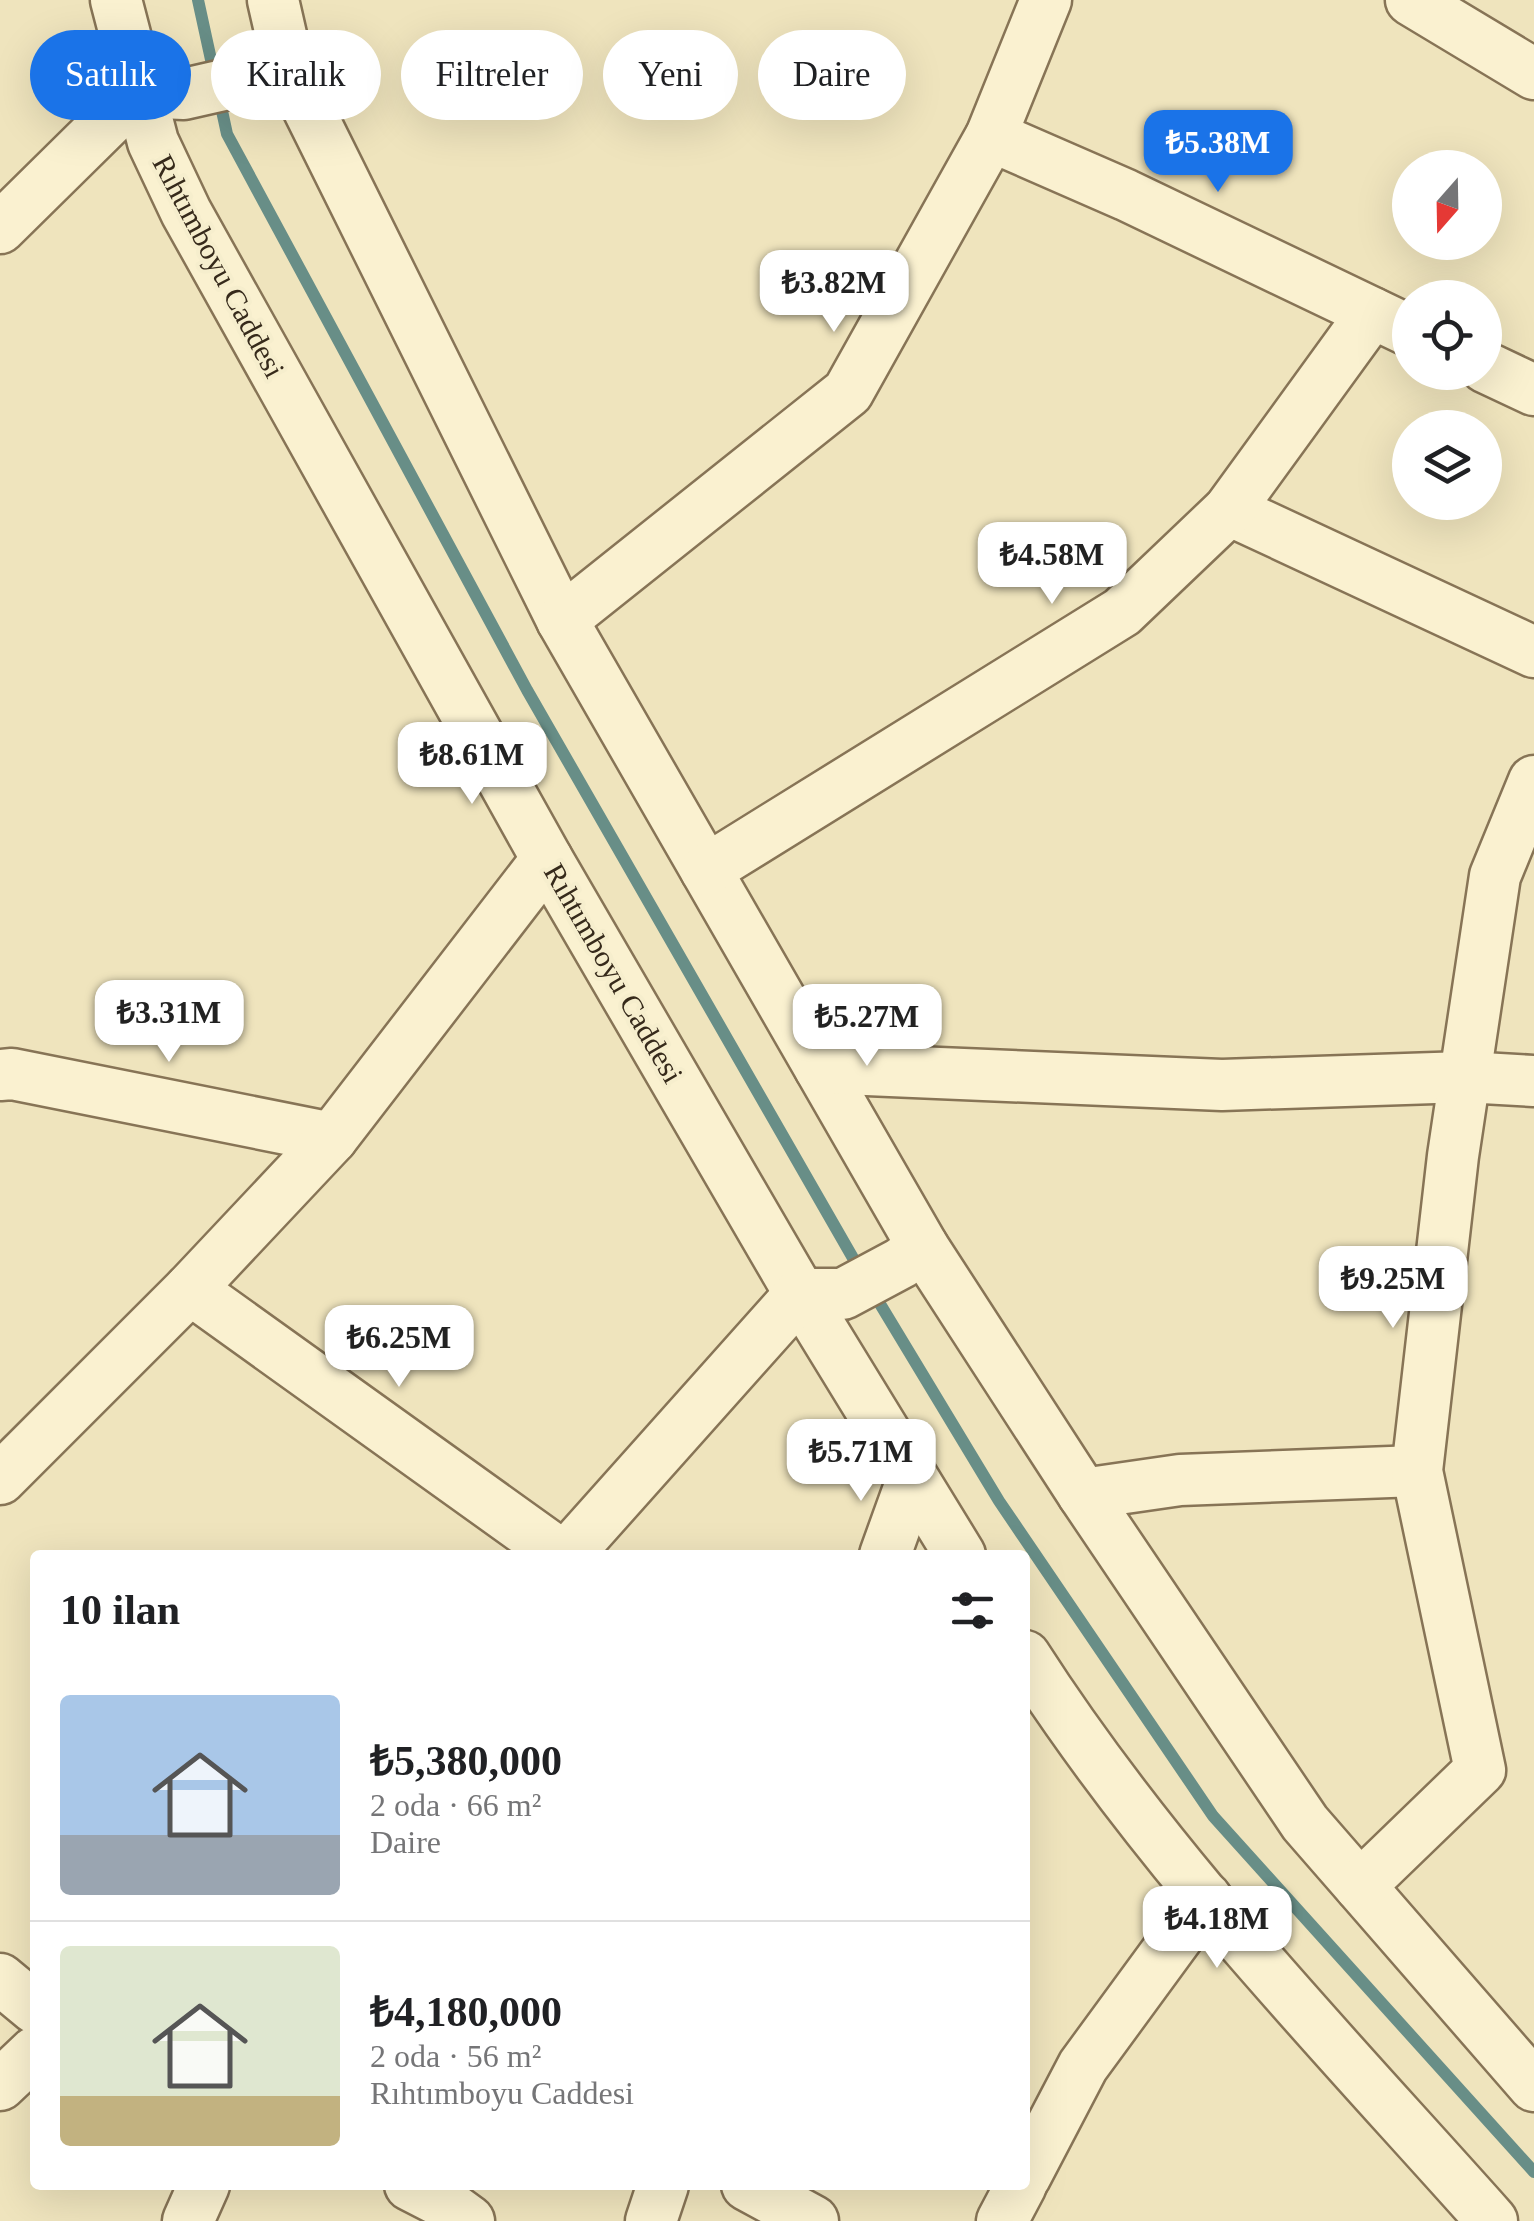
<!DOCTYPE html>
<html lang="tr">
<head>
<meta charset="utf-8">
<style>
	:root { --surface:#fff; --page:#f6f6f6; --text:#202124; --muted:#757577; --line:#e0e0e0; --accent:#1a73e8 }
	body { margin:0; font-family:"Times New Roman",serif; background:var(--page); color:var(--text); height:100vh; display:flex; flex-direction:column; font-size:38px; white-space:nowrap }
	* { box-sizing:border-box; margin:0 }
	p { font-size:32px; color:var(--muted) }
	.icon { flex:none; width:55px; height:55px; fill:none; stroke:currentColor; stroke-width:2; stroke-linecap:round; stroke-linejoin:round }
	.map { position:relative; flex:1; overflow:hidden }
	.drawer { position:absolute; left:30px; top:1550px; width:1000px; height:640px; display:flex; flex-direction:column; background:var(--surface); border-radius:10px; box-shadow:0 10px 40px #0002 }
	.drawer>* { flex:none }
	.banner { position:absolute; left:30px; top:30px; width:1000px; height:90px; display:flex; gap:20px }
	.needle { width:65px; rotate:200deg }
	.tools { position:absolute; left:1392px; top:150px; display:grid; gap:20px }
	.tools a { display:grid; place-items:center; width:110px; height:110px; border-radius:50%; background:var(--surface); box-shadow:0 10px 40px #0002; font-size:50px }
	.price { position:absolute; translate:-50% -85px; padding:0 22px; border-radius:20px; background:#fff; color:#222; font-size:32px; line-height:65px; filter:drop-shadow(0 2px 5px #0008) }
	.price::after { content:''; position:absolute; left:50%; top:60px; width:30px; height:22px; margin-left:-15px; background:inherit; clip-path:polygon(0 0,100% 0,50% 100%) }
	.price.on { background:var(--accent); color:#fff }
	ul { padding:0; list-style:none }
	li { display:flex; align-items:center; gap:30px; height:250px; padding:0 30px }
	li+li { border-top:2px solid var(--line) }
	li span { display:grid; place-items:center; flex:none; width:280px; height:200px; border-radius:10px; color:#555 }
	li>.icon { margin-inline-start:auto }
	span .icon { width:120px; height:120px; fill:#fffc; stroke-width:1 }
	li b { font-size:42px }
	h2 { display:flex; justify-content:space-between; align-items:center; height:120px; padding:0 30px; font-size:42px }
	.pill { padding:0 35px; border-radius:45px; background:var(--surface); box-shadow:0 10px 40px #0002; font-size:35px; line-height:90px }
	.pill.on { background:var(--accent); color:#fff }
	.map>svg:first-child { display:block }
</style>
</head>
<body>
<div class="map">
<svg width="1534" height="2221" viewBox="0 0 1534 2221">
	<rect width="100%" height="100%" fill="#efe4bd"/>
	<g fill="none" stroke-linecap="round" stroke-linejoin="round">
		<g stroke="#688e87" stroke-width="12">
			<path d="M198 0 215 78"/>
			<path d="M219 97 227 134 527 690 861 1272"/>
			<path d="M871 1289 999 1501 1213 1816 1534 2172"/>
		</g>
		<g stroke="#877456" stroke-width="55">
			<g id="minor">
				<path d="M116 0 153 142 186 212 547 859 800 1294 960 1555"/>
				<path d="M273 0 289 70 562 620 923 1247 1083 1494 1305 1823 1534 2086"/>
				<path d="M1411 0 1534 74"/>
				<path d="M991 136 1126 195 1410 331"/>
				<path d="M0 228 138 92 184 94 289 70"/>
				<path d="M1485 367 1534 390"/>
				<path d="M1229 510 1534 652"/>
				<path d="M562 620 848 392 991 136 1046 0"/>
				<path d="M706 870 1122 612 1229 510 1372 313"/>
				<path d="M820 1068 1222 1085 1465 1077 1534 1081"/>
				<path d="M0 1075 12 1074 332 1138"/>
				<path d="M190 1289 561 1555"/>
				<path d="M0 1479 190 1289 332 1138 547 859"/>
				<path d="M1083 1494 1180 1480 1417 1471"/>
				<path d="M567 1555 800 1294H843L901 1263 923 1247"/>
				<path d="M885 1555 912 1480"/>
				<path d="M1025 1656C1157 1862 1330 2039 1492 2221"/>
				<path d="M1360 1886 1480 1770 1417 1471 1453 1156 1495 876 1534 781"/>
				<path d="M0 1979 35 2008"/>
				<path d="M0 2085 35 2052"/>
				<path d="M1025 2177 1083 2066 1206 1898"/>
				<path d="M410 2185 443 2202 469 2221"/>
				<path d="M747 2185 813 2221"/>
				<path d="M188 2221 204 2185"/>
				<path d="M651 2221 663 2185"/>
				<path d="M1002 2221 1021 2185"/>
			</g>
		</g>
		<use href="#minor" stroke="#faf1d0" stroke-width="50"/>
	</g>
	<g text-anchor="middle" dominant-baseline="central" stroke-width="8" stroke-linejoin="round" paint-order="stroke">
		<g font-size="30" fill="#362a1b" stroke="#f6eecd">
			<text transform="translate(219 266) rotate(62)">Rıhtımboyu Caddesi</text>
			<text transform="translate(614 973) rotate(60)">Rıhtımboyu Caddesi</text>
		</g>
	</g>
</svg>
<div class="tools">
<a><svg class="needle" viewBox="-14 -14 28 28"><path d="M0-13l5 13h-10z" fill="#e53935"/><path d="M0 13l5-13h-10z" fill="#757577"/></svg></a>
<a><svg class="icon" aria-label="locate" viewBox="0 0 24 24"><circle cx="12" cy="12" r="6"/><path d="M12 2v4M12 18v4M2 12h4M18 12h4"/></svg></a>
<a><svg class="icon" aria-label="layers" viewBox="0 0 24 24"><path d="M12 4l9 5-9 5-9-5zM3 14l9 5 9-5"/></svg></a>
</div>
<b class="price on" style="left:1218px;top:195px">₺5.38M</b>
<b class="price" style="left:834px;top:335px">₺3.82M</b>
<b class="price" style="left:1052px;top:607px">₺4.58M</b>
<b class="price" style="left:472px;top:807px">₺8.61M</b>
<b class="price" style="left:169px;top:1065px">₺3.31M</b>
<b class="price" style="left:867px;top:1069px">₺5.27M</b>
<b class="price" style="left:1393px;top:1331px">₺9.25M</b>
<b class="price" style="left:399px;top:1390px">₺6.25M</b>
<b class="price" style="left:861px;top:1504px">₺5.71M</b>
<b class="price" style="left:1217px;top:1971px">₺4.18M</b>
<div class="banner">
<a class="pill on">Satılık</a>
<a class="pill">Kiralık</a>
<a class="pill">Filtreler</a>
<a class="pill">Yeni</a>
<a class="pill">Daire</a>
</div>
<section class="drawer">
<h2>10 ilan<svg class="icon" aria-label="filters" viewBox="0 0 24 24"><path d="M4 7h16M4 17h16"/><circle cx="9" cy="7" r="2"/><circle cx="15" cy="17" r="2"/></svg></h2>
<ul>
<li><span style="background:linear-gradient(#a9c7e8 70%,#9aa5b1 0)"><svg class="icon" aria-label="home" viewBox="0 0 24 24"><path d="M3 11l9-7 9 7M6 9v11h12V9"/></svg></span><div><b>₺5,380,000</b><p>2 oda · 66 m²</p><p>Daire</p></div></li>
<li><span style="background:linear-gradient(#dfe7d0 75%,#c2b280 0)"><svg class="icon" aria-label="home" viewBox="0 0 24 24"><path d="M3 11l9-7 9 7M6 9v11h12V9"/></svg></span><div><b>₺4,180,000</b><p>2 oda · 56 m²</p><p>Rıhtımboyu Caddesi</p></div></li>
</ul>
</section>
</div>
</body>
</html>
